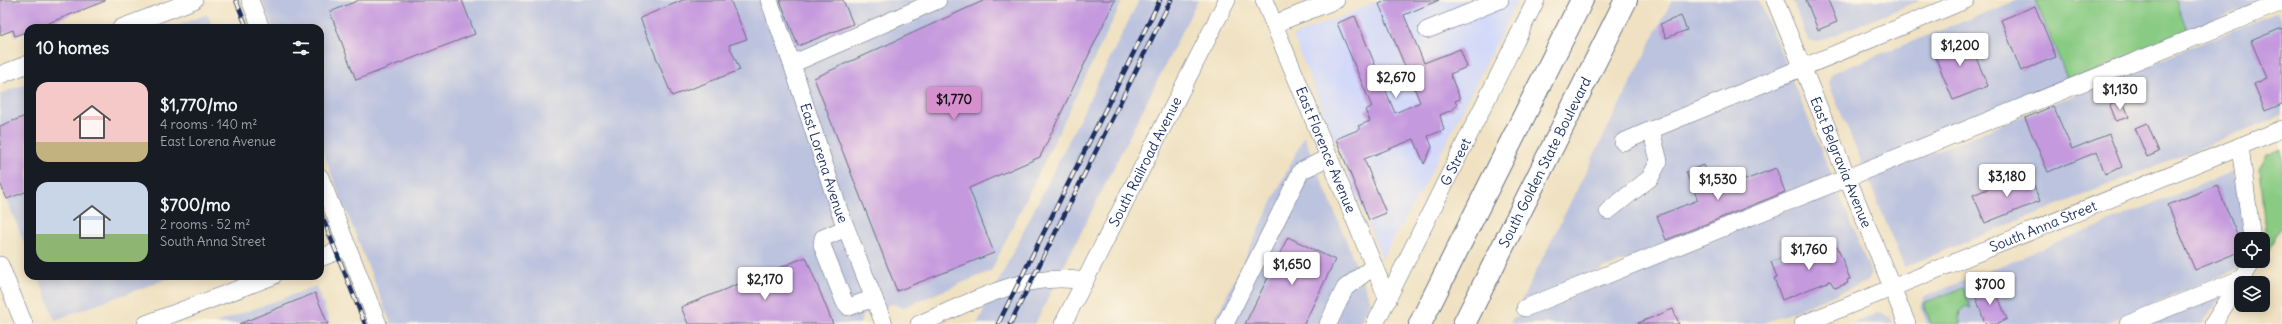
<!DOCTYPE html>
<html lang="en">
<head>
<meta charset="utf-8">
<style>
	:root { --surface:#171b24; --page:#20242c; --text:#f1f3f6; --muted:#9ea1a6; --accent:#d690ce }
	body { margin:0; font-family:Delius,sans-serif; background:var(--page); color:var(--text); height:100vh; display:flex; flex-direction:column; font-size:15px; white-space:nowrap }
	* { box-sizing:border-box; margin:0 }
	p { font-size:13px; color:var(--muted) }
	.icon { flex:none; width:22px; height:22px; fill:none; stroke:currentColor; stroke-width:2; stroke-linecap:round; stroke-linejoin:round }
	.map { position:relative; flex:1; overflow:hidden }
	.details { position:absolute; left:24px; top:24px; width:300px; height:256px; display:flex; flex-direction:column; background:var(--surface); border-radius:12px; box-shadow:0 2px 10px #0003 }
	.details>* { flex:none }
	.controls { position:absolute; left:2234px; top:232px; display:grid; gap:8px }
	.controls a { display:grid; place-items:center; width:36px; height:36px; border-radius:8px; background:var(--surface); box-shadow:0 2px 10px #0003; font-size:20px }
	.price { position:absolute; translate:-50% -34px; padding:0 9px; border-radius:4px; background:#fff; color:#222; font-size:13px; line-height:26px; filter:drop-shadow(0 1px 2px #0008) }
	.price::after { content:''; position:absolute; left:50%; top:24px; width:12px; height:9px; margin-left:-6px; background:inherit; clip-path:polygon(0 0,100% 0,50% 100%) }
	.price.current { background:var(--accent); color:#111 }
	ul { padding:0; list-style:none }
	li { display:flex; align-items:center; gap:12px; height:100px; padding:0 12px }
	li span { display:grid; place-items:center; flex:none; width:112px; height:80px; border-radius:12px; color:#555 }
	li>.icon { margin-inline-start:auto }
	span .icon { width:48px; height:48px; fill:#fffc; stroke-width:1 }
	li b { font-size:17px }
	h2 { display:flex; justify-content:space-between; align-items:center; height:48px; padding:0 12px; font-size:17px }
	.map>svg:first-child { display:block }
</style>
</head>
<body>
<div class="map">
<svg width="2282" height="324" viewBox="0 0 2282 324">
	<rect width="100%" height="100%" fill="#fcf5e5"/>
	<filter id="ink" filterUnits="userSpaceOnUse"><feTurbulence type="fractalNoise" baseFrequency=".025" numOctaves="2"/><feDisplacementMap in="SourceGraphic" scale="8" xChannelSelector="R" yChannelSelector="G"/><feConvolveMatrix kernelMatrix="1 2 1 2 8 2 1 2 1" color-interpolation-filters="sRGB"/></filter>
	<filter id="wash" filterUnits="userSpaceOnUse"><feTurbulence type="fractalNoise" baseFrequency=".012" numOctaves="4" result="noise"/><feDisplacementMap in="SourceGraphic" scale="16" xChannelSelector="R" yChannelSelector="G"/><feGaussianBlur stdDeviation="0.9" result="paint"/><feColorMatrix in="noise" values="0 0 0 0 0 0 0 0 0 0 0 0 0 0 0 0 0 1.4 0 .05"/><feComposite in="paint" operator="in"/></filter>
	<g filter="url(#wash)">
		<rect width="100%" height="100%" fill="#efe1c1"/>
		<path fill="#d2d9f9" d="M1381 0H1518L1419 196 1382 259 1293 36Z"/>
		<g fill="#bcc3de">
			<path d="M262 0H1123L991 271 902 308 892 304 862 316 860 324H391L320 145V28H273Z"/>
			<path d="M1139 0H1198L1035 324H977Z"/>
			<path d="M1672 0H1759L1832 176 1520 303Z"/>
			<path d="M1792 0H1921L1817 42 1808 40Z"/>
			<path d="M2018 0H2263L1863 166 1828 82 1832 73Z"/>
			<path d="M2278 12 2282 21V115L1904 267 1868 179Z"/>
			<path d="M207 14 213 28H172Z"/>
			<path d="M28 83V252L0 183V94Z"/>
			<path d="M1304 136 1371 302 1359 324H1213Z"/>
			<path d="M2234 171 2246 239H2241V261H2247L2244 266 2105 324H1927L1920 306 1924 297Z"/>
			<path d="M1838 190 1871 273 1867 282 1762 324H1510L1512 319Z"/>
			<path d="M38 276H175L55 320Z"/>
			<path d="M316 286 331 324H213Z"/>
			<path d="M2222 295 2202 324H2143Z"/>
			<path d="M1880 312 1891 318 1893 324H1851Z"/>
		</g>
		<g fill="#89cb83" stroke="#527d70">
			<path d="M2035 0H2175L2188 33 2069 82Z"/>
			<path d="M2282 149V226L2267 253 2259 168 2267 155Z"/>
			<path d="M1963 288 1971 308 1966 306 1960 311 1959 318 1961 324H1931L1923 303Z"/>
		</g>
		<g id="blocks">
			<g fill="#c599de">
				<path d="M0 0H105V1L36 28H28V31L15 36 13 30 0 35Z"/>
				<path d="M359 0H462L475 34 356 80 330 12Z"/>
				<path d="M683 0H730L747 39 729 45 740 70 672 96 640 18Z"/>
				<path d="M780 0H843L853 24 798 46Z"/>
				<path d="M985 0H1115L1040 157 969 188 994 253 897 291 814 78Z"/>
				<path d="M1387 0H1439L1404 15 1424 63 1460 49 1467 67 1450 74 1460 99 1455 101 1457 105 1454 107V109L1440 115 1444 130 1428 136 1432 147 1424 164 1414 139 1364 159 1386 213 1369 220 1336 139 1360 129 1358 126 1370 121 1365 110 1372 107 1337 23 1355 16 1395 113 1418 103 1420 102 1379 4Z"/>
				<path d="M1806 0H1828L1837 22 1818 30Z"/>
				<path d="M2035 6 2056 57 2021 71 2001 20Z"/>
				<path d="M1681 16 1687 30 1666 38 1660 24Z"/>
				<path d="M2282 28V104L2265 111 2254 84 2267 78 2251 41Z"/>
				<path d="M1966 34 1988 86 1953 100 1932 49Z"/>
				<path d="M2123 101 2129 117 2116 121 2110 105Z"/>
				<path d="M2053 106 2072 149 2109 134 2122 167 2105 174 2097 152 2048 172 2025 118Z"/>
				<path d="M28 115V191L7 199 0 183V126Z"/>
				<path d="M2147 123 2159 152 2147 157 2135 128Z"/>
				<path d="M1703 165 1714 192 1776 168 1785 192 1666 240 1657 216 1698 200 1686 172Z"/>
				<path d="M2028 172 2040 201 1985 223 1973 195Z"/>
				<path d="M2217 185 2241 245V251L2195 270 2168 205Z"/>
				<path d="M1288 237 1335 260 1304 324H1245Z"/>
				<path d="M1837 246 1850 279 1847 280 1848 283 1835 288 1830 281 1782 300 1774 278 1777 277 1771 262 1806 248 1809 256Z"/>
				<path d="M806 257 833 324H688L681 307Z"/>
				<path d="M1988 284 1997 294 2007 319 1996 324H1985L1975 294 1978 293 1977 289Z"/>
				<path d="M315 293 328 324H239Z"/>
				<path d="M1673 309 1679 324H1638V323Z"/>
			</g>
		</g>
	</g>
	<g filter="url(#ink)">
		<use href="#blocks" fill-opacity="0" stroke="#656d81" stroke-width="1"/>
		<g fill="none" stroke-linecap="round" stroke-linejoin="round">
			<g stroke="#656d81" stroke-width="18">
				<g id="minor">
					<path d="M250 0 261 28"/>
					<path id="s1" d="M769 0 792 64 839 210 884 324"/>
					<path id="s2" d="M1264 0 1388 300"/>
					<path id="s3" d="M1775 0 1907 324"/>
					<path d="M1274 24 1336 0"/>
					<path d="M121 28 194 0"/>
					<path d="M1427 30 1500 0"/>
					<path d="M792 64 938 0"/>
					<path d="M0 75 28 64"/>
					<path d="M1623 142 1651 130"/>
					<path d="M2240 146 2252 239"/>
					<path d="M320 177 378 324"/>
					<path d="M1608 211 1650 178 1659 161 1651 130 1966 0"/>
					<path d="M846 228 823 238 822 245 844 301 849 307 874 298"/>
					<path d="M320 258 348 247"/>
					<path d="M0 265 24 324"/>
					<path d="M1525 308 2282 2"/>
					<path d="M146 324 273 276"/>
					<path d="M919 324C975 301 1022 271 1085 281"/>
					<path id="s4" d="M1063 324 1227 0"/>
					<path d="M1225 324 1301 171 1329 157"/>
					<path d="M1328 324 1345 288 1374 266"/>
					<path id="s5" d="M1375 324 1536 0"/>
					<path id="s6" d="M1803 324 2282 129"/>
					<path d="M2128 324 2243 278"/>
					<path d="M2213 324 2253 261"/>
				</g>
			</g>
			<g stroke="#656d81" stroke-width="24">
				<g id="highway">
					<path d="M1420 324 1582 0"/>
					<path id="s7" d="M1464 324 1626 0"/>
				</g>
			</g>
			<use href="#minor" stroke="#fff" stroke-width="17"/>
			<use href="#highway" stroke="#fff" stroke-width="22"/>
			<g stroke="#1b2f5e" stroke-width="4.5">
				<g id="rail">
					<path d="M236 0 247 28"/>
					<path d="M320 211 365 324"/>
					<path d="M998 324 1160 0"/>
					<path d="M1010 324 1171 0"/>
				</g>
			</g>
			<use href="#rail" stroke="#fcf5e5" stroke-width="3" stroke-dasharray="9" stroke-linecap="butt"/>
		</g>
	</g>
	<g text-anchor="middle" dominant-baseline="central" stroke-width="4" stroke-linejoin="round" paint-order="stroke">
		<g font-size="14" fill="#1b2f5e" stroke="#fcf5e5">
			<text stroke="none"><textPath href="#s2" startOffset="162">East Florence Avenue</textPath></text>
			<text stroke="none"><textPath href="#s4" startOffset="182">South Railroad Avenue</textPath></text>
			<text stroke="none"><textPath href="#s5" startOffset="181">G Street</textPath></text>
			<text stroke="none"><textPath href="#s7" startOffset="181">South Golden State Boulevard</textPath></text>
			<text stroke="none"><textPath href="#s3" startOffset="175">East Belgravia Avenue</textPath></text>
			<text stroke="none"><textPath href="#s1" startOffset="172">East Lorena Avenue</textPath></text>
			<text stroke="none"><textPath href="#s6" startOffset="259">South Anna Street</textPath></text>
		</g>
	</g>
</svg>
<div class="controls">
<a><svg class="icon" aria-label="locate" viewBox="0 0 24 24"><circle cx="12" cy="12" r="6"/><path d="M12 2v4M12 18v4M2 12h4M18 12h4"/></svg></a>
<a><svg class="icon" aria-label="layers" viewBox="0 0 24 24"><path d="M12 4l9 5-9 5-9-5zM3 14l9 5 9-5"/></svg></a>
</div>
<b class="price" style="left:1960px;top:67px">$1,200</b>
<b class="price" style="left:1396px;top:99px">$2,670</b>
<b class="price" style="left:2120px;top:111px">$1,130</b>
<b class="price current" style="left:954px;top:121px">$1,770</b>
<b class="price" style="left:2007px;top:198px">$3,180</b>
<b class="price" style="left:1718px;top:201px">$1,530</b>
<b class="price" style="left:1809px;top:271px">$1,760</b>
<b class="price" style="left:1292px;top:286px">$1,650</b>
<b class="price" style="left:765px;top:301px">$2,170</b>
<b class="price" style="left:1990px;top:306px">$700</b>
<section class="details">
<h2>10 homes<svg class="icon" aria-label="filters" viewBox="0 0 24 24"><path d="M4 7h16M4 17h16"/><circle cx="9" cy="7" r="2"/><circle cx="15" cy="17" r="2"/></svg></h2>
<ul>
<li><span style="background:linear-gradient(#f6c9c9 75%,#c2b280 0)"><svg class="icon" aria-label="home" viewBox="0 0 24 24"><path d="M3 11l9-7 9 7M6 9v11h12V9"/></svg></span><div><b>$1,770/mo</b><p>4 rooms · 140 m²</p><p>East Lorena Avenue</p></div></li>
<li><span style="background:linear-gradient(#c9d6e8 65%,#8fb573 0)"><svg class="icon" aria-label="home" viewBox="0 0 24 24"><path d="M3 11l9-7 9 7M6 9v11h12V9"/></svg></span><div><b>$700/mo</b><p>2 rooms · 52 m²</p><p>South Anna Street</p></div></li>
</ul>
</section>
</div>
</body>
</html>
